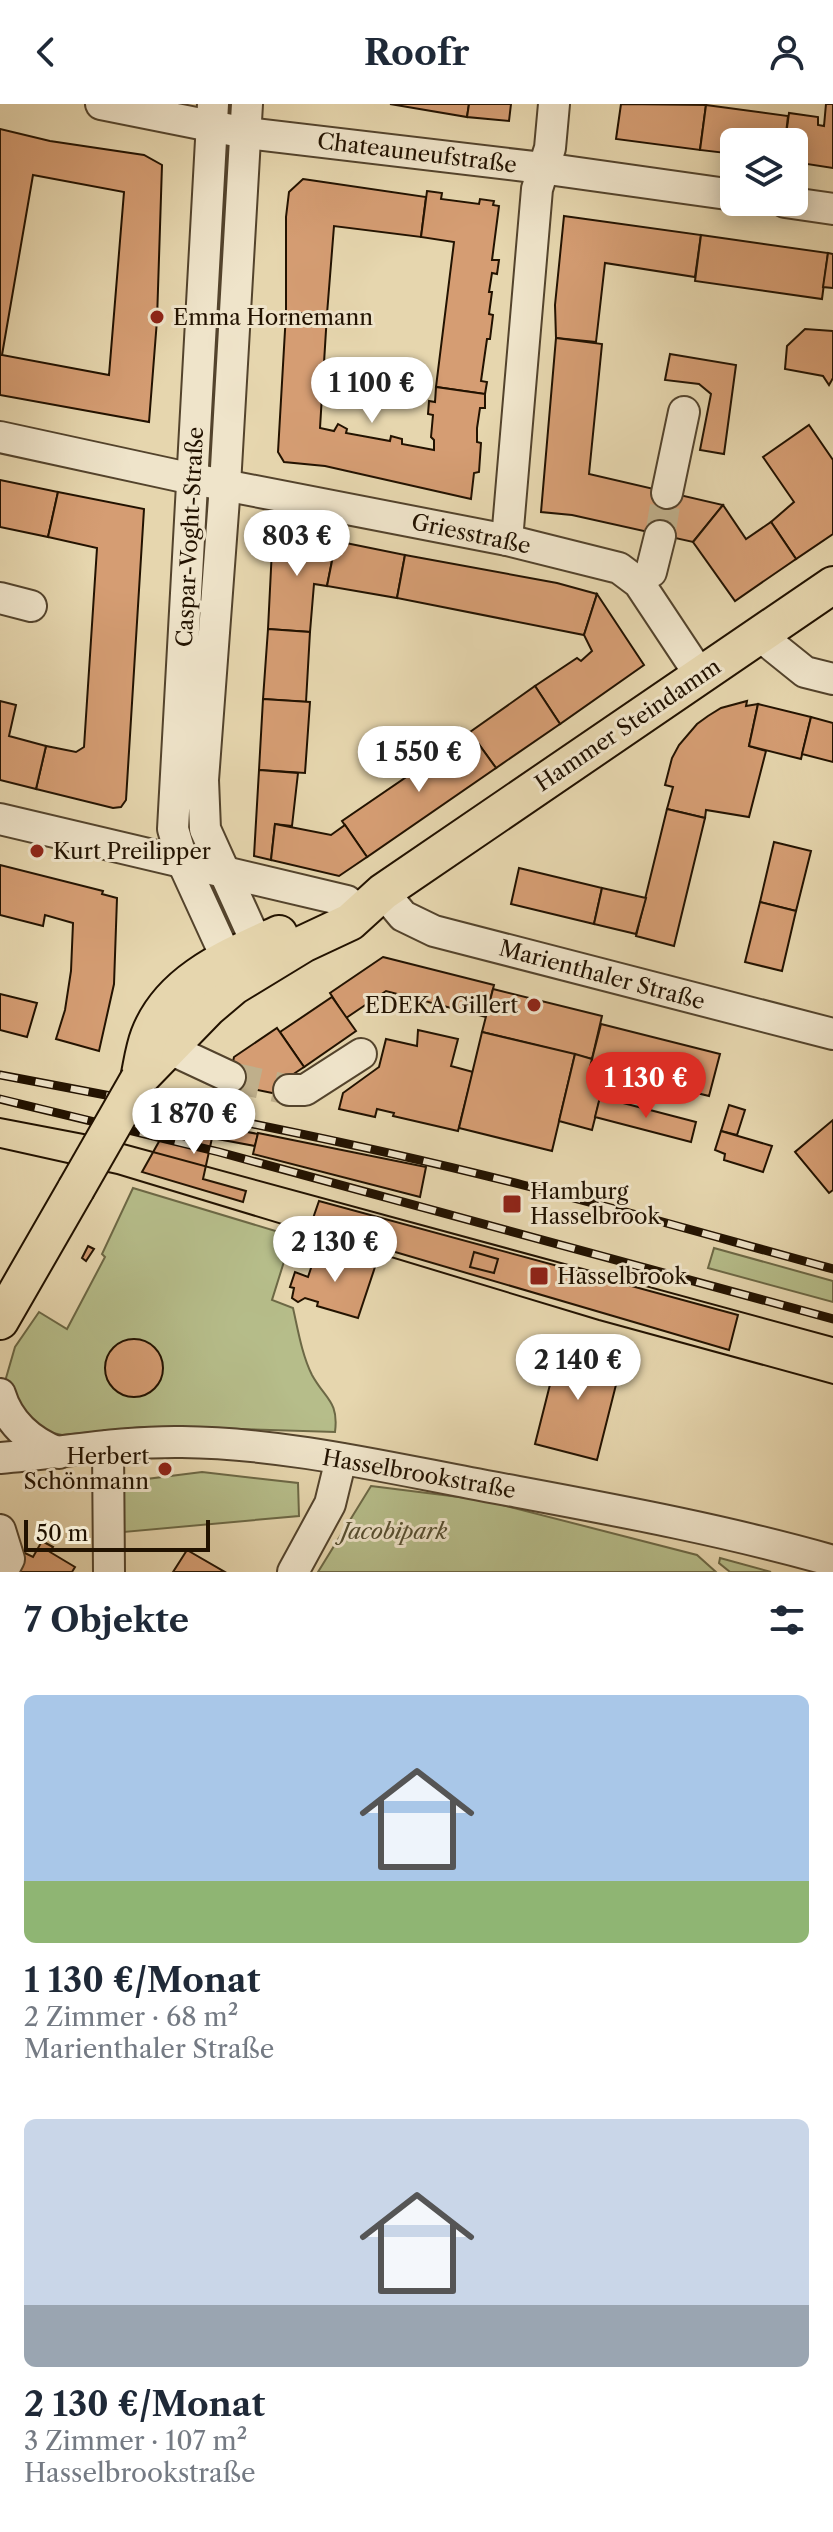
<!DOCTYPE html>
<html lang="de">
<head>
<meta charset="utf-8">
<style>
	:root { --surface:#fff; --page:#f6f6f7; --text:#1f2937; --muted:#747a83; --accent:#d93025 }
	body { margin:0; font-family:"Libre Caslon Text",serif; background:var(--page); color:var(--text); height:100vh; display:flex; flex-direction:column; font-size:30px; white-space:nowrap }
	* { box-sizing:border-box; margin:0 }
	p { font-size:26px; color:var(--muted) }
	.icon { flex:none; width:44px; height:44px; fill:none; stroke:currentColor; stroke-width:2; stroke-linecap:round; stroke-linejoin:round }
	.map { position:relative; height:1468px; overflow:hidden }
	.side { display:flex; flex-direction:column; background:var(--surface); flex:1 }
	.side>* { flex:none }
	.tools { position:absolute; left:720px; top:24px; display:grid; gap:16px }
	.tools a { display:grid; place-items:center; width:88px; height:88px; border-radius:12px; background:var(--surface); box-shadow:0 4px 20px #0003; font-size:40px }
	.scale { position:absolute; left:24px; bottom:20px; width:186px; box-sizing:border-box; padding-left:8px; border:4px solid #221200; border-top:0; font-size:22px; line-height:28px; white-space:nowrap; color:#221200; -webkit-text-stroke:6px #efe4ca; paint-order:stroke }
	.price { position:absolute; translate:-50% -68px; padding:0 18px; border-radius:28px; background:#fff; color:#222; font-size:26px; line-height:52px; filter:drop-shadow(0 2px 4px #0008) }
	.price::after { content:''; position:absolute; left:50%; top:48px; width:24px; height:18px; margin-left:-12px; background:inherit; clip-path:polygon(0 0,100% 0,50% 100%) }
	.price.on { background:var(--accent); color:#fff }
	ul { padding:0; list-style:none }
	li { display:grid; align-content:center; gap:16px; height:424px; padding:0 24px }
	li span { display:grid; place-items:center; height:248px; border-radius:12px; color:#555 }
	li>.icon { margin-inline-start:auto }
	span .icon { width:144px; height:144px; fill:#fffc; stroke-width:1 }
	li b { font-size:34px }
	h2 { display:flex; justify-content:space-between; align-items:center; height:96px; padding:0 24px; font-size:34px }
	header { display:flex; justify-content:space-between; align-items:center; height:104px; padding:0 24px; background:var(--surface); font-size:36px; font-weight:700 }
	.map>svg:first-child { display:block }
</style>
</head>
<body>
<header><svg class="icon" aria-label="back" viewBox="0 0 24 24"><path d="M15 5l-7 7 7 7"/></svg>Roofr<svg class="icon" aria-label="person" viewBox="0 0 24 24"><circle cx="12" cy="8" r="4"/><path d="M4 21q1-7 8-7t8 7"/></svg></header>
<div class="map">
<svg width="833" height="1468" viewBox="0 0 833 1468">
	<rect width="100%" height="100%" fill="#e6d6ae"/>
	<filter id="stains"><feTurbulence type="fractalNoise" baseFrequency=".0025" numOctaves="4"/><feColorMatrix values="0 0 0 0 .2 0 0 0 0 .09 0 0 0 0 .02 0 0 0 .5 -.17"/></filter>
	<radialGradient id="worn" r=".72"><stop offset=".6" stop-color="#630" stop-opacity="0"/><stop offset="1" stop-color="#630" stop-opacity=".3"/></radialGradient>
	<g fill="#b6bd8a" stroke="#6c6845" stroke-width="2">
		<path d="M230 54 214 333H206L222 55Z"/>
		<path d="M133 1084 292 1132 272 1196 293 1204C298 1226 302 1251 312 1271 325 1295 339 1297 335 1328L173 1323H143L62 1331 44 1327 29 1319 9 1289 6 1274 15 1243 39 1208 67 1225 105 1153 102 1150Z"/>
		<path d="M714 1144 833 1177V1198L708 1164Z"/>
		<path d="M202 1368 298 1379 299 1412 124 1428 123 1378Z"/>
		<path d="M371 1382 483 1396 697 1451 716 1468H318Z"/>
		<path d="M720 1454 771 1468H730L719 1459Z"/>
	</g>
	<g fill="#d59d73" stroke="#221200" stroke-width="2" fill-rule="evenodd">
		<path d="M390 0H469L467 13Z"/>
		<path d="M469 0H511L509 17 467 13Z"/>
		<path d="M621 0 706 1 700 46 616 35Z"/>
		<path d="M826 0H833V64L794 58V38H785L789 9 818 13V21L824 22Z"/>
		<path d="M706 1 788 12 785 38H734V50L700 46Z"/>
		<path d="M0 25 50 37 144 51 162 61 157 216 149 318 0 291ZM33 71 124 88 109 271 2 251Z"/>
		<path d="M303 75 426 93 421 133 334 122 327 210 286 209V113L289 88Z"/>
		<path d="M427 87 442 89 441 95 479 100 480 95 494 97 493 101 499 102 492 156H499L497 170 492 169 489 188H492L489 210 493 211 490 235H487L481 277 487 278 485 290 436 283 454 138 421 133Z"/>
		<path d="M564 112 701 131 695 173 605 159 596 238 556 234 555 201Z"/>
		<path d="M701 131 828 149 822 195 695 177Z"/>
		<path d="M828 149 833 150V184L823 183Z"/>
		<path d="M286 209 327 210 320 324 334 327 338 320 347 325 346 329 390 337 391 332 402 335V340L434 346V336L431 333 433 311 428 310 429 297 435 298 436 283 485 290V304H480L477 324V338L481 339 479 368 474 369 471 395 325 362 284 358 278 348Z"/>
		<path d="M805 225 833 227V274L829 281 823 272 785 265 787 242Z"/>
		<path d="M556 234 602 240 589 370 723 401 693 438 572 411 541 408Z"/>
		<path d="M670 250 736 261 724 350 700 346 711 290 699 280 665 276Z"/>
		<path d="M809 321 833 356V430L796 455 771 418 794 398 763 353Z"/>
		<path d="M0 376 58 388 48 433 0 423Z"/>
		<path d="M58 388 144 405 126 696 121 703 113 704 36 685 46 642 76 648 84 643 97 444 48 433Z"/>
		<path d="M723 401 746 435 771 418 796 455 735 497 693 438Z"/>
		<path d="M273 425 336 437 327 482 314 480 310 528 268 525Z"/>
		<path d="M336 437 405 451 397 494 327 482Z"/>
		<path d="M405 451 557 479 597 490 584 531 397 494Z"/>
		<path d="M597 490 644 561 560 620 535 582 577 554 581 557 592 547 584 531Z"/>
		<path d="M268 525 310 528 306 598 263 595Z"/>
		<path d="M535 582 560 620 496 664 470 628Z"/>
		<path d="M263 595 310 598 305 669 259 666Z"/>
		<path d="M0 597 16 601 9 632 46 642 36 685 0 676Z"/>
		<path d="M747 597 746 602 758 600 749 642 766 647 749 713 706 706 705 714 667 705 673 683 665 681 672 654 679 641 697 620 708 612 721 604Z"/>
		<path d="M758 600 811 613 801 655 749 642Z"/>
		<path d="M811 613 833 619V658L802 650Z"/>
		<path d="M459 624 470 628 496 664 367 753 342 717 456 639Z"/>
		<path d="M259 666 298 669 292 722 275 720 271 756 254 752Z"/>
		<path d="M667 705 705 714 674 842 636 832Z"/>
		<path d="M275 720 331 731 345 721 367 753 339 772 271 756Z"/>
		<path d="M774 738 811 747 796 807 760 798Z"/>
		<path d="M0 761 103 787 102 790 117 794 114 880 99 947 56 935 65 906 71 867 73 819 45 811 43 822 0 811Z"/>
		<path d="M519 764 602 784 594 820 511 800Z"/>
		<path d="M602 784 646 794 636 830 594 820Z"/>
		<path d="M760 798 796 807 782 867 745 858Z"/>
		<path d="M383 853 494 881 486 913 386 887 346 914 330 889Z"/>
		<path d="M493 885 602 912 592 955 482 928Z"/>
		<path d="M0 890 37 899 27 933 0 926Z"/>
		<path d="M332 893 356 927 304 963 280 928Z"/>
		<path d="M601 920 720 950 709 992 590 963Z"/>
		<path d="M277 924 304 963 292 971 287 992 228 980 234 953Z"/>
		<path d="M418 926 458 935 451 962 473 968 458 1027 393 1012 394 1009 377 1005 375 1013 339 1005 343 989 379 963 386 935 417 942Z"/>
		<path d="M482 928 575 950 552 1047 459 1024Z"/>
		<path d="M575 950 592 955 590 963 607 967 592 1026 559 1017Z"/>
		<path d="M600 993 696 1018 691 1038 595 1013Z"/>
		<path d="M729 1001 745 1006 737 1031 721 1027Z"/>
		<path d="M173 1014 258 1030 255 1042 212 1034 203 1075 246 1087 243 1098 142 1068 161 1034 169 1036Z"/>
		<path d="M833 1016V1086L829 1089 795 1048Z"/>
		<path d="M721 1027 772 1042 763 1068 724 1056 725 1050 715 1046Z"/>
		<path d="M258 1029 426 1063 420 1093 253 1050Z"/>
		<path d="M319 1097 738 1211 729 1246 310 1123Z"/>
		<path d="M88 1142 94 1145 86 1157 82 1154Z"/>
		<path d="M474 1148 498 1155 494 1169 470 1163Z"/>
		<path d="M332 1149 375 1163 358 1214 317 1202 318 1198 305 1194 298 1198 292 1194 294 1184 290 1183 295 1168 308 1173 315 1152 329 1156Z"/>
		<circle cx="134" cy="1264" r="29"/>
		<path d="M560 1241 622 1257 597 1356 535 1340Z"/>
		<path d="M42 1437 53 1443 50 1448 75 1463 72 1468H14L25 1449 33 1453Z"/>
		<path d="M187 1446 225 1468H173Z"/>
	</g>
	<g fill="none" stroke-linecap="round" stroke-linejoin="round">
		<g stroke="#bfaf8b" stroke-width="30" stroke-dasharray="30 15" stroke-linecap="butt">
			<path d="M660 432 667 389"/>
			<path d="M230 973 289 986"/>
		</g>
		<g stroke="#53432c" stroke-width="34">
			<g id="minor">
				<path d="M101 0 246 29 542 64 734 91"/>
				<path d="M213 0 173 725 183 759 227 855 250 872 257 840 205 725 203 676 225 381 247 0"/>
				<path d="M785 98 833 105"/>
				<path d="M0 333 193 375 507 436 619 464 639 479 700 571"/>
				<path d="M667 389 684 308"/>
				<path d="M507 436 537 85 550 44 554 0"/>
				<path d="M651 468 660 432"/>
				<path d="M0 494 31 502"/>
				<path d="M759 531 805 568 833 575"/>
				<path d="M0 715 347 797"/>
				<path d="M383 788 403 812 434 827 833 930"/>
				<path d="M170 945 230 973"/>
				<path d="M289 986H305L361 950"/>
				<path d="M0 1290C9 1320 31 1338 59 1349"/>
				<path d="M108 1342 109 1468"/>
				<path d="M0 1354C60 1349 121 1337 182 1338 278 1339 376 1361 470 1379 592 1402 714 1423 833 1457"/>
				<path d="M0 1426 9 1455 2 1468"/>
				<path d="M293 1468 330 1400 341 1355"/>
			</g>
		</g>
		<g stroke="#221200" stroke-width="40">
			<g id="major">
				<path d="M139 975 208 904 234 882 303 840 350 818 383 788 833 481"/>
				<path d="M139 975C142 961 144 945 149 932 170 876 229 853 279 830"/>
				<path d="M0 1217 76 1085"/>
			</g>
		</g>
		<use href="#minor" stroke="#efe4ca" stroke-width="30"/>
		<use href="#major" stroke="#e6d6ae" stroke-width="36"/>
		<g stroke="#221200" stroke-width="2">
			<path d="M0 1014 94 1032 833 1233"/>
			<path d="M0 1044 117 1070 599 1216 833 1280"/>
		</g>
		<g stroke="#221200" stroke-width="9">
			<g id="rail">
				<path d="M0 971C175 1004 350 1037 523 1081 627 1107 730 1137 833 1165"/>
				<path d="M0 995 219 1048 833 1215"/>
			</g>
		</g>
		<use href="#rail" stroke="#efe4ca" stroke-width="6" stroke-dasharray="18" stroke-linecap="butt"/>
		<g stroke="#221200" stroke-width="40" stroke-linecap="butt">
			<path id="major-bridge" d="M76 1085 139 975"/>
		</g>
		<use href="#major-bridge" stroke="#e6d6ae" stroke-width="36"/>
	</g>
	<g fill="#8f2418" stroke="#efe4ca" stroke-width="3">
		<circle cx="157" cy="213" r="8"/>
		<circle cx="37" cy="747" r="8"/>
		<circle cx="534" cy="901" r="8"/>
		<rect x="502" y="1090" width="20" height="20" rx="4"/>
		<rect x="529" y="1162" width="20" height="20" rx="4"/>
		<circle cx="165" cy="1365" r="8"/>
	</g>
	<g text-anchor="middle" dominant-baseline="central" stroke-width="6" stroke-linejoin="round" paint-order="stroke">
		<g font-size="22" fill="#221200" stroke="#efe4ca">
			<text transform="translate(417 49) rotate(7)">Chateauneufstraße</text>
			<text transform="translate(471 430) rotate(12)">Griesstraße</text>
			<text transform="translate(190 433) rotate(-87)">Caspar-Voght-Straße</text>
			<text transform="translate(628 621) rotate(-34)">Hammer Steindamm</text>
			<text transform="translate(602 871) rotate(15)">Marienthaler Straße</text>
			<text transform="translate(419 1370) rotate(10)">Hasselbrookstraße</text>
		</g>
		<g font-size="22" fill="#221200" stroke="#efe4ca" text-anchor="start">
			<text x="173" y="213">Emma Hornemann</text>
			<text x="53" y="747">Kurt Preilipper</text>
			<text x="518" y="901" text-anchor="end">EDEKA Gillert</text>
			<text x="530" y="1087">Hamburg<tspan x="530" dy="25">Hasselbrook</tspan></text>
			<text x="557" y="1172">Hasselbrook</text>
			<text x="149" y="1352" text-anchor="end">Herbert<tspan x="149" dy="25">Schönmann</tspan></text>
		</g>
		<g font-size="22" font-style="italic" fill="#564e30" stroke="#efe4ca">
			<text x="394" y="1427">Jacobipark</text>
		</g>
	</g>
	<rect width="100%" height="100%" filter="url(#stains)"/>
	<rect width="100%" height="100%" fill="url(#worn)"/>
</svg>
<div class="tools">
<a><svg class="icon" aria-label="layers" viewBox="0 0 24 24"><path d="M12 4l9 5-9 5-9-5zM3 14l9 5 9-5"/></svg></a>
</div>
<div class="scale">50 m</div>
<b class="price" style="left:372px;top:321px">1 100 €</b>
<b class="price" style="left:297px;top:474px">803 €</b>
<b class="price" style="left:419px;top:690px">1 550 €</b>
<b class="price on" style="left:646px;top:1016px">1 130 €</b>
<b class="price" style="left:194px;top:1052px">1 870 €</b>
<b class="price" style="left:335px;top:1180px">2 130 €</b>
<b class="price" style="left:578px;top:1298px">2 140 €</b>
</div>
<section class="side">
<h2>7 Objekte<svg class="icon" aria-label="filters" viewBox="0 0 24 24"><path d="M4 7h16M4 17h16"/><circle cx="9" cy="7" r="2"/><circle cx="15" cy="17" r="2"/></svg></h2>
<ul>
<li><span style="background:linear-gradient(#a9c7e8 75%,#8fb573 0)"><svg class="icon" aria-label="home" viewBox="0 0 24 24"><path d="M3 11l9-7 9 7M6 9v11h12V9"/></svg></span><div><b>1 130 €/Monat</b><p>2 Zimmer · 68 m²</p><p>Marienthaler Straße</p></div></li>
<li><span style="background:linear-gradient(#c9d6e8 75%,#9aa5b1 0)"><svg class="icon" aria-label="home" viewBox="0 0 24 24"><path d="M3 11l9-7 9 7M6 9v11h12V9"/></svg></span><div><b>2 130 €/Monat</b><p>3 Zimmer · 107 m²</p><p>Hasselbrookstraße</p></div></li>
</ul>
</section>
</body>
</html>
